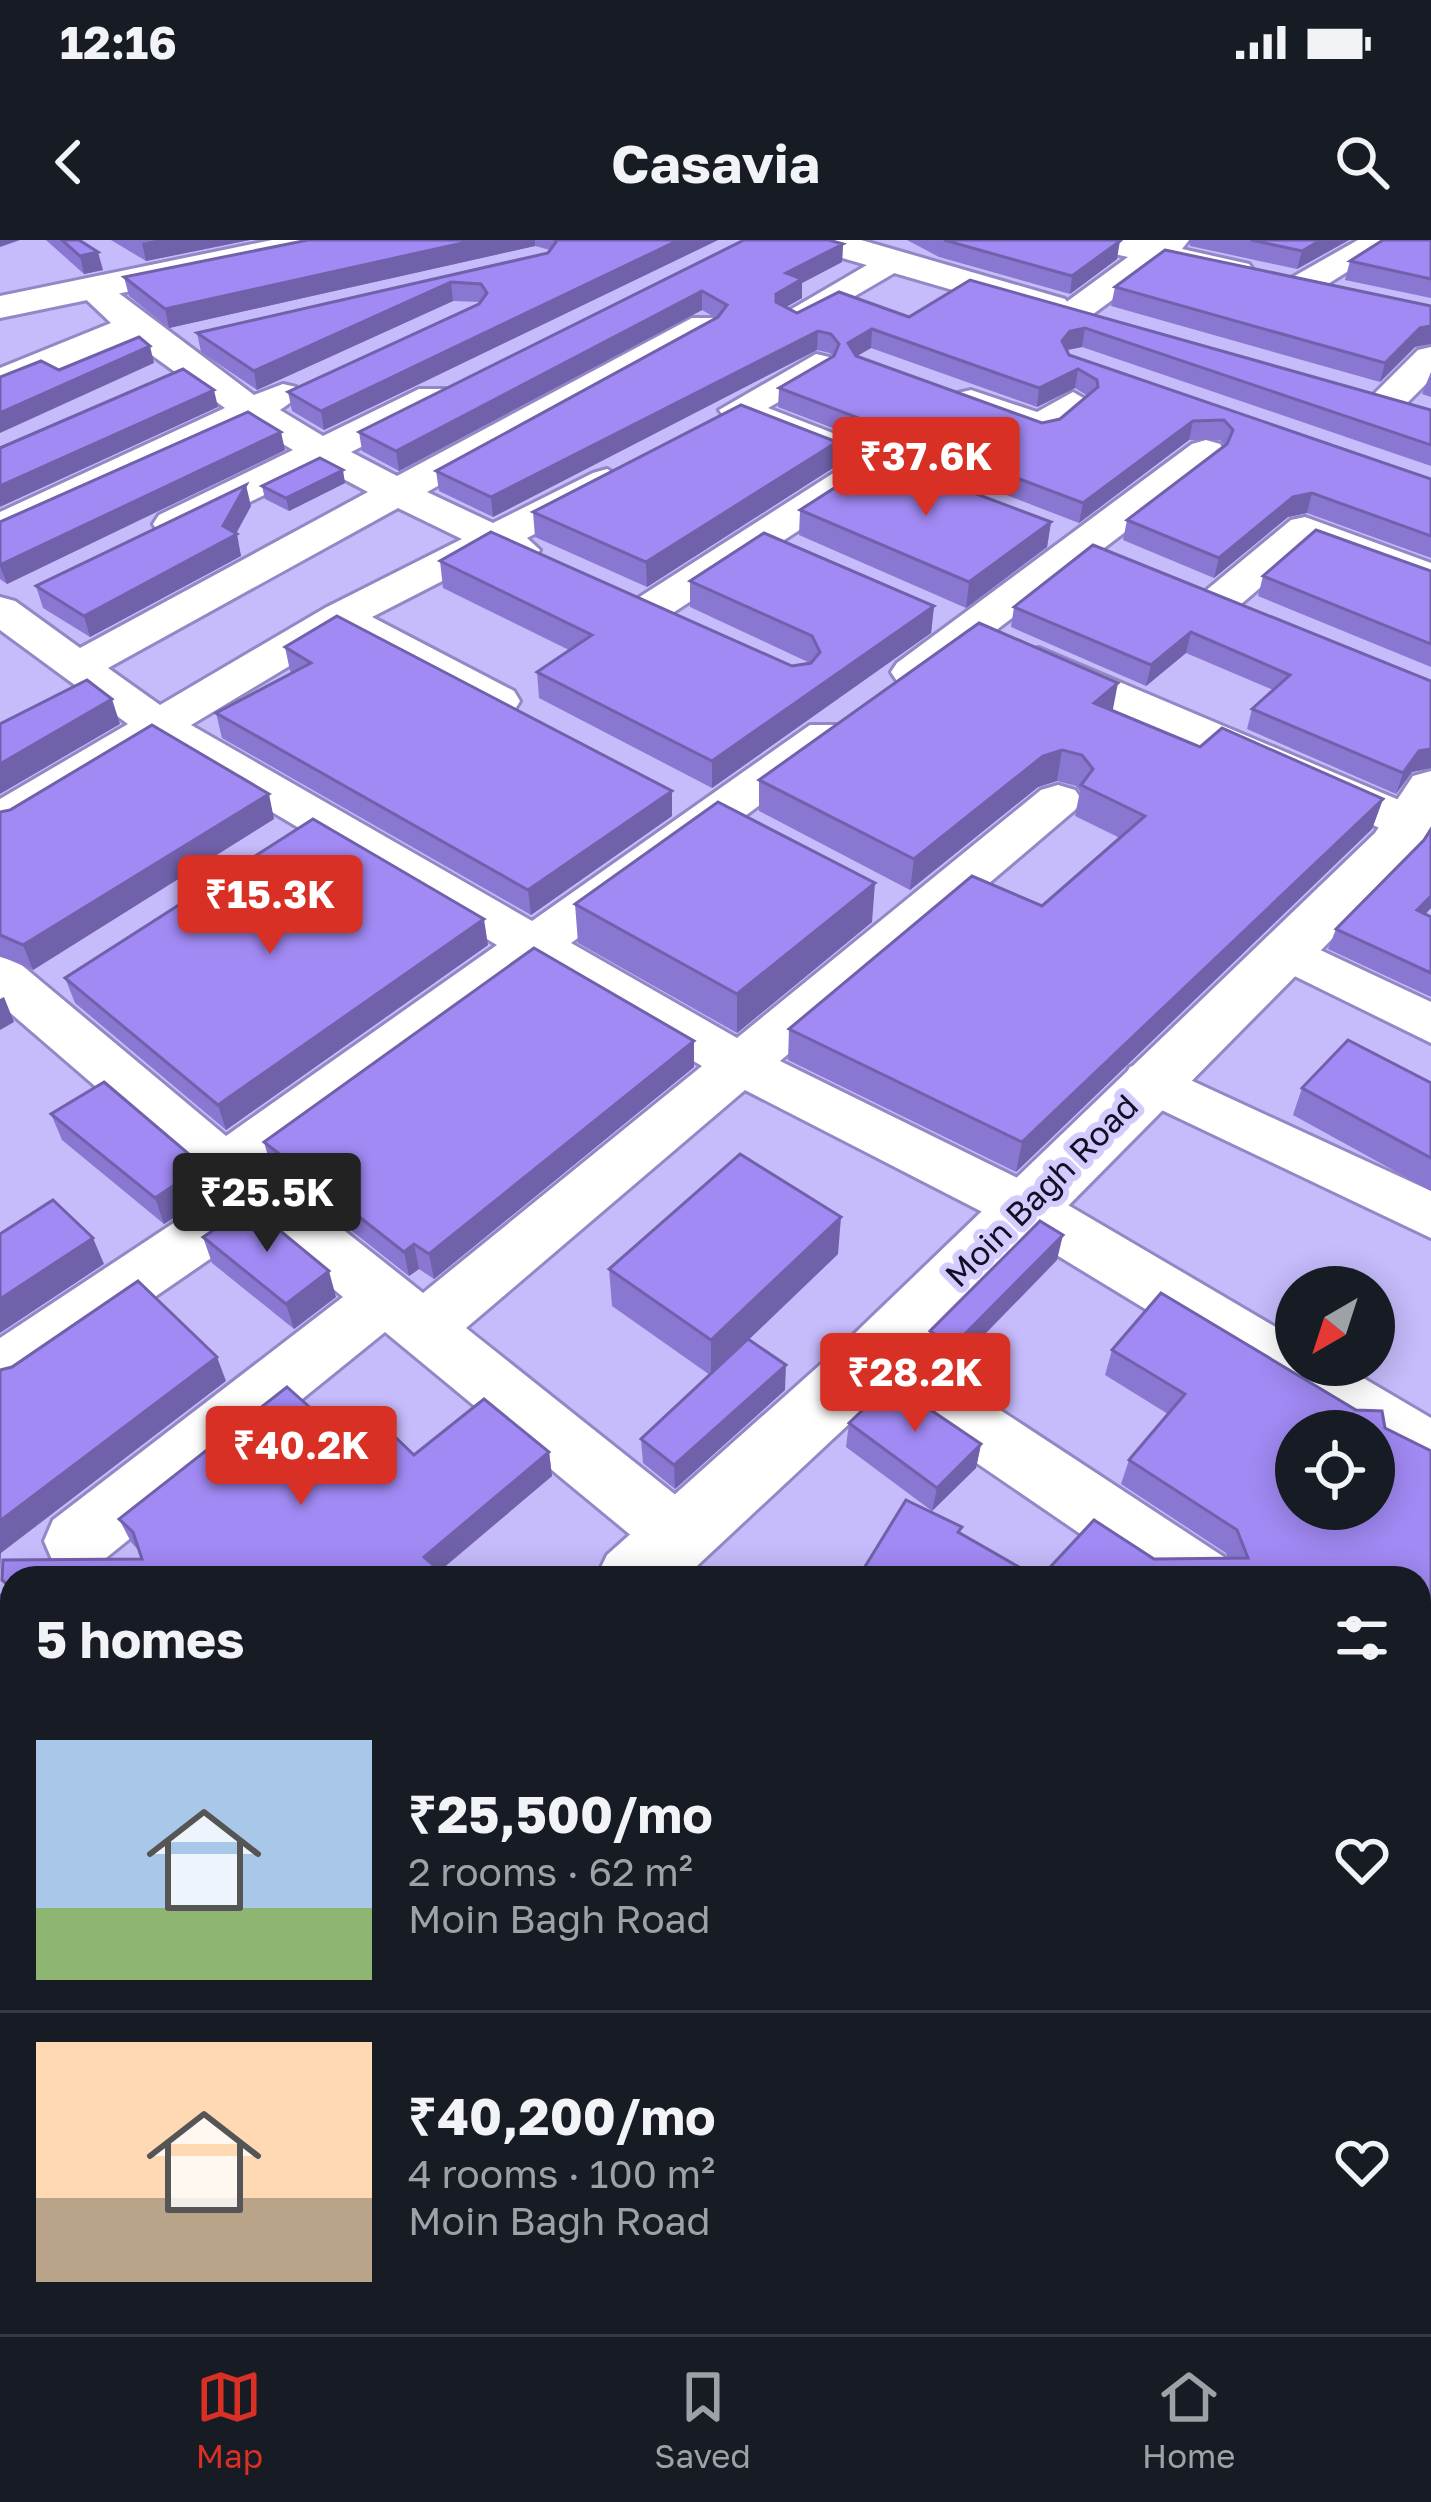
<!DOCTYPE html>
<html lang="en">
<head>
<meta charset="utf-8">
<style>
	:root { --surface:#171b24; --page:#242831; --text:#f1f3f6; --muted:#9ea1a6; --line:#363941; --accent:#d93025 }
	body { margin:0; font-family:"Golos Text",sans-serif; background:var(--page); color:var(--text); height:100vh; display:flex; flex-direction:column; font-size:45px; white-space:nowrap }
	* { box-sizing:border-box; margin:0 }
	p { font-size:39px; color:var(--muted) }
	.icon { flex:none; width:66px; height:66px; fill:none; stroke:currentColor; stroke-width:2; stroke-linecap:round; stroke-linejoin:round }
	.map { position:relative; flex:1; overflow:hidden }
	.side { position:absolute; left:0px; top:1326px; width:1431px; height:768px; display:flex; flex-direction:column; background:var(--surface); border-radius:36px 36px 0 0; box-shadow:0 6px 30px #0003 }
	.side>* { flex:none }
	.needle { width:78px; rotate:219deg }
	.fabs { position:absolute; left:1275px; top:1026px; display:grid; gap:24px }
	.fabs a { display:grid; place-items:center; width:120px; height:120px; border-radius:50%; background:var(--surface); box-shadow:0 6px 30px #0003; font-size:60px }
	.price { position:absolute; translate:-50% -102px; padding:0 27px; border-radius:12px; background:var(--accent); color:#fff; font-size:39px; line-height:78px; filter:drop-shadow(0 3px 6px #0008) }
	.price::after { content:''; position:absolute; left:50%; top:72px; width:36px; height:27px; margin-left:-18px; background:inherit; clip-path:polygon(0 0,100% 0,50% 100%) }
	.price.current { background:#222; color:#fff }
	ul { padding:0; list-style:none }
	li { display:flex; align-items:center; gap:36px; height:300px; padding:0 36px }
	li+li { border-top:3px solid var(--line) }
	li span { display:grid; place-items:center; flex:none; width:336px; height:240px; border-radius:0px; color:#555 }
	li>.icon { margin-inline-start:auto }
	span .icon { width:144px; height:144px; fill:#fffc; stroke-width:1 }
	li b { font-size:51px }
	h2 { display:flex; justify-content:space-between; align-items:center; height:144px; padding:0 36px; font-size:51px }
	.status { display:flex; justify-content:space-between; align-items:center; height:84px; padding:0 60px; background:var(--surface); direction:ltr }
	.status svg { height:33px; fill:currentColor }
	header { display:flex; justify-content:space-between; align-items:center; height:156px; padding:0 36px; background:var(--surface); font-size:54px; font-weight:700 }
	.tab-bar { display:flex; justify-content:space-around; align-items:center; height:168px; border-top:3px solid var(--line); background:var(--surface); font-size:33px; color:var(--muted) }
	.tab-bar a { display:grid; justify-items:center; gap:6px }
	.tab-bar .current { color:var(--accent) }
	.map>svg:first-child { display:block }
</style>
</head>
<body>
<div class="status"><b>12:16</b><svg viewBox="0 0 49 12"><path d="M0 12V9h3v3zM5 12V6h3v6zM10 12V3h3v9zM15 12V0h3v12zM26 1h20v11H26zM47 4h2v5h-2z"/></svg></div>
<header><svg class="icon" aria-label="back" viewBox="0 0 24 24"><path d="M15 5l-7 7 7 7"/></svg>Casavia<svg class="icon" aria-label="search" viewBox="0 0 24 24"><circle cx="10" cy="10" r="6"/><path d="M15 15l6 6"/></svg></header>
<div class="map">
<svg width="1431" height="2094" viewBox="0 0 1431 2094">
	<rect width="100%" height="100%" fill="#c6bbfb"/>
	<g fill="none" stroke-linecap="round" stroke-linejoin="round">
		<g stroke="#9388c5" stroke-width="6">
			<g id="minor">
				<path d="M1079 0H1189L1182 9 1249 24 1254 31 1237 41 1161 24 1085 80H1061L1056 73 1061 66 1128 17 1083 7Z"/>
				<path d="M1358 0H1398L1315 52H1291L1286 45 1291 38Z"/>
				<path d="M891 11 903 14 908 21 903 28 807 84 795 87 778 77Z"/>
				<path d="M92 39 104 42 254 155 283 144 296 147 301 155 280 170 323 196 419 149H445L451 157 445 165 351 212 397 236 692 78H716L722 85 716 92 427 252 493 283 593 233 607 229 627 241 621 249 527 298 540 310 534 319 520 322 495 314 372 377 514 451 520 461 514 471H482L341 395 191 485 532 681 810 485H842L849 495 842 505 571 703 737 798 1041 550 1058 545 1075 550 1082 560 1075 570 780 821 1044 951 1296 1099V1125H1341L1431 1178V1237L1374 1208V1191H1346L1004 983 745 850 466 1088 702 1276 712 1296 702 1316 679 1325 656 1316 385 1092 101 1322 77 1330 53 1322 44 1301 53 1280 343 1057 258 986 22 1148 0 1155V1098L219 953 0 764V717L18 722 226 896 497 705 159 505 17 591 0 595V559L128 484 0 390V357L15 361 80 408 368 252 321 227 187 293H159L153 284 159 275 293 210 250 184 0 299V272L225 168 131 100 0 152V128L111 83 75 49ZM398 268 462 299 325 368 160 465 108 428ZM536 728 702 826 423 1053 264 927Z"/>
				<path d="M1431 107V139L1401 169H1375L1369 161 1375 153 1418 110Z"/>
				<path d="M816 114 829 117 834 125 829 133 768 168 962 243 968 251 962 259H934L879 238 668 376H638L632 367 638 358 846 225 725 178 719 170Z"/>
				<path d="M971 150 1037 172 1073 152 1092 163 1054 195 1041 198 958 169 952 161 958 153Z"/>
				<path d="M1206 200 1220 204 1225 212 1220 220 929 441H897L891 432 897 423 1192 204Z"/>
				<path d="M1305 277 1431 323V349L1310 305 1233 371H1203L1197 362 1203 353 1291 280Z"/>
				<path d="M1039 408 1425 571 1431 584 1425 593 1408 597 1391 593 1024 430 1017 421 1024 412Z"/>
				<path d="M1284 693 1431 762V803L1266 722 1258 710 1266 698Z"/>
				<path d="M1149 821 1431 951V998L1130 855 1122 841 1130 827Z"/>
				<path d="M873 1094 895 1101 1224 1317 1234 1338H1145L851 1137 842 1119 851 1101Z"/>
				<path d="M351 2082H452L457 2094H356Z"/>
				<path d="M809 2082H896L892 2094H804Z"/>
				<path d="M1247 2082H1352L1357 2094H1252Z"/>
			</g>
		</g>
		<g stroke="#9388c5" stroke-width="6">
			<g id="tertiary">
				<path d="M272 0H343L325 11 0 78V56Z"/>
				<path d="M803 0H861L1065 59 1071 67 1052 78 1039 75 808 8Z"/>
				<path d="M1431 531V589L1413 617 897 1139 684 1338H596L607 1315 849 1099 1375 593 1413 536Z"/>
				<path d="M12 1835V1931L0 1936V1840Z"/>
			</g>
		</g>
		<use href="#minor" fill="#fff" fill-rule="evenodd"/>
		<use href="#tertiary" fill="#fff" fill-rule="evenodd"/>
	</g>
	<g fill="#8a77d2" fill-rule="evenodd">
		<path d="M46 0H79L103 30 84 34Z"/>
		<path d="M111 0H250L146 21Z"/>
		<path d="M308 0H718L324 190 292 171 288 152 480 62 453 61 257 150 201 112 197 93 548 13 550 10 535 6 169 88 129 56 124 37Z"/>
		<path d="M744 0 843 4 842 22 802 43V58L786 67 797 73 909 77 970 40 1431 170V226L1082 107 1067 110 1069 115 1431 239V318L1307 273 1288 277 1214 338 1123 300 1127 280 1225 206 1220 200H1189L1079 283 778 167 779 148 833 117 830 113 817 110 493 277 439 251 436 231 716 78 702 70 399 231 362 211 359 192ZM871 108 1037 167 1075 148 1088 156 1060 179 1042 183 856 116Z"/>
		<path d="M907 0H1117V19L1070 54 939 17Z"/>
		<path d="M1189 0H1349L1297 29 1190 6Z"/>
		<path d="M1431 0V58L1345 40 1350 21Z"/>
		<path d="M1115 47 1415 107 1380 142 1111 66Z"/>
		<path d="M1431 132V157L1422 154Z"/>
		<path d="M837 202 836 226 647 347 535 297 533 272Z"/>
		<path d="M285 210 7 344 0 339V282Z"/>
		<path d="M345 243 289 271 265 259 262 246Z"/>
		<path d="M251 266 236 294 241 316 90 397 43 368 36 346Z"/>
		<path d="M800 270 1051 282 1047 307 966 368 799 295Z"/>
		<path d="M1093 305 1431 441V528L1412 532 1396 554 1247 489 1252 469 1273 450 1186 413 1146 446 1011 387 1014 367Z"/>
		<path d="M440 321 792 426 810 423 690 367V341L934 366 931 393 712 548 539 458 537 432 569 410 443 348Z"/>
		<path d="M1431 331V427L1258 356 1263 336Z"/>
		<path d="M285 407 672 576 531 675 222 498 216 473 292 433 290 431Z"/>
		<path d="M1113 471 1200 507 1383 559 1372 589 1016 932 788 820 789 789 1042 666 1120 598 1075 576 1080 551 1076 546 1057 541 1038 547 910 650 759 571V540Z"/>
		<path d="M0 572 274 579 33 730 0 716Z"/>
		<path d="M1431 589V668L1425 674 1431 677V757L1328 709 1336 689 1424 600Z"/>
		<path d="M575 664 872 682 737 793 578 703Z"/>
		<path d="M488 705 226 890 75 763 65 738Z"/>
		<path d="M694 801V827L434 1039 419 1029 409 1036 271 927 264 902Z"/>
		<path d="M1431 843V951L1293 875 1302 848Z"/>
		<path d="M51 874 212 953 164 984 62 900Z"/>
		<path d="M203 997 336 1057 294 1089 212 1023Z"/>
		<path d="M838 1014 749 1099 785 1150 675 1249 643 1223 641 1199 710 1135 612 1066 609 1029Z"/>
		<path d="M1057 1020 949 1131 926 1116 930 1091Z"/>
		<path d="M1112 1110 1385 1188 1431 1211V1628L1419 1620V1338L1154 1319H1228L1226 1313 1121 1244 1129 1220 1168 1174 1105 1135Z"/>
		<path d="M287 1147 341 1195 370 1173 414 1215 484 1159 549 1212 552 1236 440 1331 448 1338H12V1550L0 1538V1356L8 1349 2 1340 3 1320 142 1319 138 1310 131 1302 119 1279Z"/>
		<path d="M849 1183 981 1204 976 1228 932 1271 846 1207Z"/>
		<path d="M1424 1810 1431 2094H1390L1362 2082H1419V1815Z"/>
		<path d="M467 2082H541L534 2094H485Z"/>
	</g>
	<g fill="#7161ab">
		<path d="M0 0H20L0 7Z"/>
		<path d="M156 0H250L146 21 142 3Z"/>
		<path d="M476 0H535V6L169 88 165 69Z"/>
		<path d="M679 0H718L324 190 321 171Z"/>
		<path d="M1321 0H1349L1297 29 1302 11Z"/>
		<path d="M1120 1 1117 19 1070 54 1072 36Z"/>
		<path d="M843 4 842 22 802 43V58L776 73V54L786 33Z"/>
		<path d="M98 12 103 30 84 34 80 16Z"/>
		<path d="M451 42 453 61 257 150 254 131Z"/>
		<path d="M702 51V70L399 231 396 211Z"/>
		<path d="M1431 86V104L1415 107 1380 142 1385 123 1420 88Z"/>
		<path d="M1085 88 1082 107 1067 110 1062 101 1070 91Z"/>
		<path d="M872 89 871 108 847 122 848 103Z"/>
		<path d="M818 91 817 110 493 277 491 257Z"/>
		<path d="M150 106 154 123 0 193V173Z"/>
		<path d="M1078 129 1075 148 1037 167 1039 148Z"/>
		<path d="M214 150 218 167 0 267V246Z"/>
		<path d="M1193 181 1189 200 1079 283 1083 263Z"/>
		<path d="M281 192 285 210 7 344 0 326Z"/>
		<path d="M837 202 836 226 647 347 646 322Z"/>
		<path d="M343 230 345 243 289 271 286 258Z"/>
		<path d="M246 245 251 266 235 295 237 294 241 316 90 397 84 376 223 286Z"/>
		<path d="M1312 253 1307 273 1288 277 1214 338 1219 318 1293 257Z"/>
		<path d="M1051 282 1047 307 966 368 969 342Z"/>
		<path d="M934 366 931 393 712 548V521Z"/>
		<path d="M1191 392 1186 413 1146 446 1151 425Z"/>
		<path d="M1118 443 1112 474 1094 463Z"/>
		<path d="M112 459 120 484 0 554V524Z"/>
		<path d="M1431 509V528L1412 532 1396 554 1403 533 1419 511Z"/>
		<path d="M1062 510 1057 541 1038 547 910 650 914 619 1043 516Z"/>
		<path d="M672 551V576L531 675 528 650Z"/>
		<path d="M269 554 274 579 33 730 23 705Z"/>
		<path d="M1383 559 1372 589 1016 932 1022 902Z"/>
		<path d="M875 643 872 682 737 793V754Z"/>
		<path d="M1431 656V668L1409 691 1417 670Z"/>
		<path d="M484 679 488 705 226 890 218 865Z"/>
		<path d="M4 757 14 782 0 790V759Z"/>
		<path d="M694 801V827L434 1039 429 1014Z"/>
		<path d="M203 926 212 953 164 984 155 958Z"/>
		<path d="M841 977 838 1014 711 1136V1100Z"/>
		<path d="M1063 995 1057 1020 949 1131 953 1106Z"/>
		<path d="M93 998 104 1024 0 1093V1059Z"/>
		<path d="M414 1004 419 1029 409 1036 404 1012Z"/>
		<path d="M329 1031 336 1057 294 1089 286 1064Z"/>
		<path d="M217 1117 226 1141 1 1313 0 1336V1281Z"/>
		<path d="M786 1125 785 1150 675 1249 674 1225Z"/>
		<path d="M981 1204 976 1228 932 1271 937 1248Z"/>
		<path d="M549 1212 552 1236 431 1338 424 1317Z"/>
		<path d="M12 1776V1807L0 1818V1787Z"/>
		<path d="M531 2082H541L534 2094H524Z"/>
	</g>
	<g fill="#a18af4" stroke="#7161ab" stroke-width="3" fill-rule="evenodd">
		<path d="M62 0H79L98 12 80 16Z"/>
		<path d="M308 0H476L165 69 124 37Z"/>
		<path d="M555 0H679L321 171 288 152 479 64 487 53 481 44 451 42 254 131 197 93 548 13 556 2Z"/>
		<path d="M744 0H829L843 4 786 33 802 39 776 54V62L797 73 839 52 909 77 970 40 1431 170V205L1085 88 1070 91 1062 101 1069 115 1431 239V296L1312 253 1293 257 1219 318 1127 280 1227 204 1233 190 1224 180 1193 181 1083 263 779 148 834 116 839 104 831 94 818 91 491 257 436 231 718 77 727 65 702 51 396 211 359 192ZM872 89 1039 148 1078 129 1097 140 1098 147 1060 179 1042 183 856 116 848 103Z"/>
		<path d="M944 0H1117L1120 1 1072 36Z"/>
		<path d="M1251 0H1321L1302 11Z"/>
		<path d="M1383 0H1431V39L1350 21Z"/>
		<path d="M1165 10 1431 66V86L1420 88 1385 123 1115 47Z"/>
		<path d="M139 97 150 106 0 173V137L41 121 59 130Z"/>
		<path d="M183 129 214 150 0 246V208Z"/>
		<path d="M741 165 837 202 646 322 533 272Z"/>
		<path d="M248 172 281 192 0 325V282Z"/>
		<path d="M320 218 343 230 286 258 262 246Z"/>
		<path d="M881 218 1051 282 969 342 800 270Z"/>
		<path d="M246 245 223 286 237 294 84 376 36 346Z"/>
		<path d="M1316 290 1431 331V404L1263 336Z"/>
		<path d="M491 292 792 426 811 423 820 412 812 396 690 341 764 293 934 366 712 521 537 432 592 395 440 321Z"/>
		<path d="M1093 305 1431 441V509L1419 511 1403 533 1252 469 1290 435 1191 392 1151 425 1014 367Z"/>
		<path d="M337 376 672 551 528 650 216 473 311 423 285 407Z"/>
		<path d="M979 383 1118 443 1094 463 1200 507 1222 488 1383 559 1022 902 789 789 972 636 1042 666 1145 576 1081 545 1093 529 1082 515 1062 510 1043 516 914 619 759 540Z"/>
		<path d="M87 440 112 459 0 524V484Z"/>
		<path d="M152 485 269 554 23 705 0 695V572L10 570Z"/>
		<path d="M718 562 875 643 737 754 575 664Z"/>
		<path d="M313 579 484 679 218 865 65 738Z"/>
		<path d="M1431 589V656L1417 670 1431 677V733L1336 689 1424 600Z"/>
		<path d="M534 708 694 801 429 1014 414 1004 404 1012 264 902Z"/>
		<path d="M1348 800 1431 843V918L1302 848Z"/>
		<path d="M104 842 203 926 155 958 51 874Z"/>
		<path d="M740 914 841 977 711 1100 609 1029Z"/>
		<path d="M53 960 93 998 0 1059V994Z"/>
		<path d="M250 966 329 1031 286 1064 203 997Z"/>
		<path d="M1040 981 1063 995 953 1106 930 1091Z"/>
		<path d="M138 1041 217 1117 0 1281V1130L12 1127Z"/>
		<path d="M1161 1053 1356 1170 1382 1171 1385 1188 1431 1211V1598L1419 1590V1338H1040L1094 1280 1154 1319 1248 1318 1237 1290 1129 1220 1185 1154 1112 1110ZM1296 1191H1374V1269H1296Z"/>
		<path d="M748 1099 786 1125 674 1225 641 1199Z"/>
		<path d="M891 1143 981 1204 937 1248 849 1183Z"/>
		<path d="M287 1147 341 1195 370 1173 414 1215 484 1159 549 1212 424 1317 448 1338H12V1545L0 1533V1356L10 1347 2 1340 3 1320 142 1319 133 1292 119 1279Z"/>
		<path d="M906 1260 962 1287 958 1292 1038 1338H858Z"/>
		<path d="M0 1730 12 1745V1776L0 1787Z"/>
		<path d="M1424 1810 1431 1813V2094L1403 2082H1419V1833Z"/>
		<path d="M12 1990V2082H344L347 2089H447L445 2094H0V2008Z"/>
		<path d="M475 2082H531L524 2094H493Z"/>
		<path d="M638 2082H802L810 2089 808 2094H632Z"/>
		<path d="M925 2082H1090L1085 2094H920Z"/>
	</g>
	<g text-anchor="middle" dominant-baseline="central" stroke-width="12" stroke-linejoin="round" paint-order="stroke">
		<g font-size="33" fill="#130e24" stroke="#d3cbfe">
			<text transform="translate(1041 950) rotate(-45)">Moin Bagh Road</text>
		</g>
	</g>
</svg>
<div class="fabs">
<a><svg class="needle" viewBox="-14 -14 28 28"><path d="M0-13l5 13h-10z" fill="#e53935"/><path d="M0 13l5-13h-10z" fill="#9ea1a6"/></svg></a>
<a><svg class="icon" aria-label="locate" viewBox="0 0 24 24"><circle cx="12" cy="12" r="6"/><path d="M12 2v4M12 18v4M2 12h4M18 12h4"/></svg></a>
</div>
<b class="price" style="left:926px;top:279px">₹37.6K</b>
<b class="price" style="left:270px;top:717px">₹15.3K</b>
<b class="price current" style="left:267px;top:1015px">₹25.5K</b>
<b class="price" style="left:915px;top:1195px">₹28.2K</b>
<b class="price" style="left:301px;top:1268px">₹40.2K</b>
<section class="side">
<h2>5 homes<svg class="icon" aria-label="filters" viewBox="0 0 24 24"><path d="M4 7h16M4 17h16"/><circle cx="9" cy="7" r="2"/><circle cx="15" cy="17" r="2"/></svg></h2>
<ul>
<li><span style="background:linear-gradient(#a9c7e8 70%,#8fb573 0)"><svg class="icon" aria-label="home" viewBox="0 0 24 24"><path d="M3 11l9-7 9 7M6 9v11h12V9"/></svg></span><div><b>₹25,500/mo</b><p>2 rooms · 62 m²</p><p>Moin Bagh Road</p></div><svg class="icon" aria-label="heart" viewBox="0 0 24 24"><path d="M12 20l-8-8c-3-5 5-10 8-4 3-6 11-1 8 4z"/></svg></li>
<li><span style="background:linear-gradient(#ffd9b3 65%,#b9a48a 0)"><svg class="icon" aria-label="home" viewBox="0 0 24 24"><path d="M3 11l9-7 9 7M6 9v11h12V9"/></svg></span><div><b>₹40,200/mo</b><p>4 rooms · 100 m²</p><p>Moin Bagh Road</p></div><svg class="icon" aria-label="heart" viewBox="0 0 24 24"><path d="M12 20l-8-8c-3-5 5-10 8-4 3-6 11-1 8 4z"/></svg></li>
</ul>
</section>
</div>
<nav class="tab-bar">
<a class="current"><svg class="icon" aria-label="map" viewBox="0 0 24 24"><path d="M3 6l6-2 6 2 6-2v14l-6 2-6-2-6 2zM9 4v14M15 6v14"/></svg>Map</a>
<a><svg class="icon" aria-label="saved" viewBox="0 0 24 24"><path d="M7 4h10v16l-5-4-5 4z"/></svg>Saved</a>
<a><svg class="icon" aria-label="home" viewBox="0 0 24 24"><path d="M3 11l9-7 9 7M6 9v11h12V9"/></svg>Home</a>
</nav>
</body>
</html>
